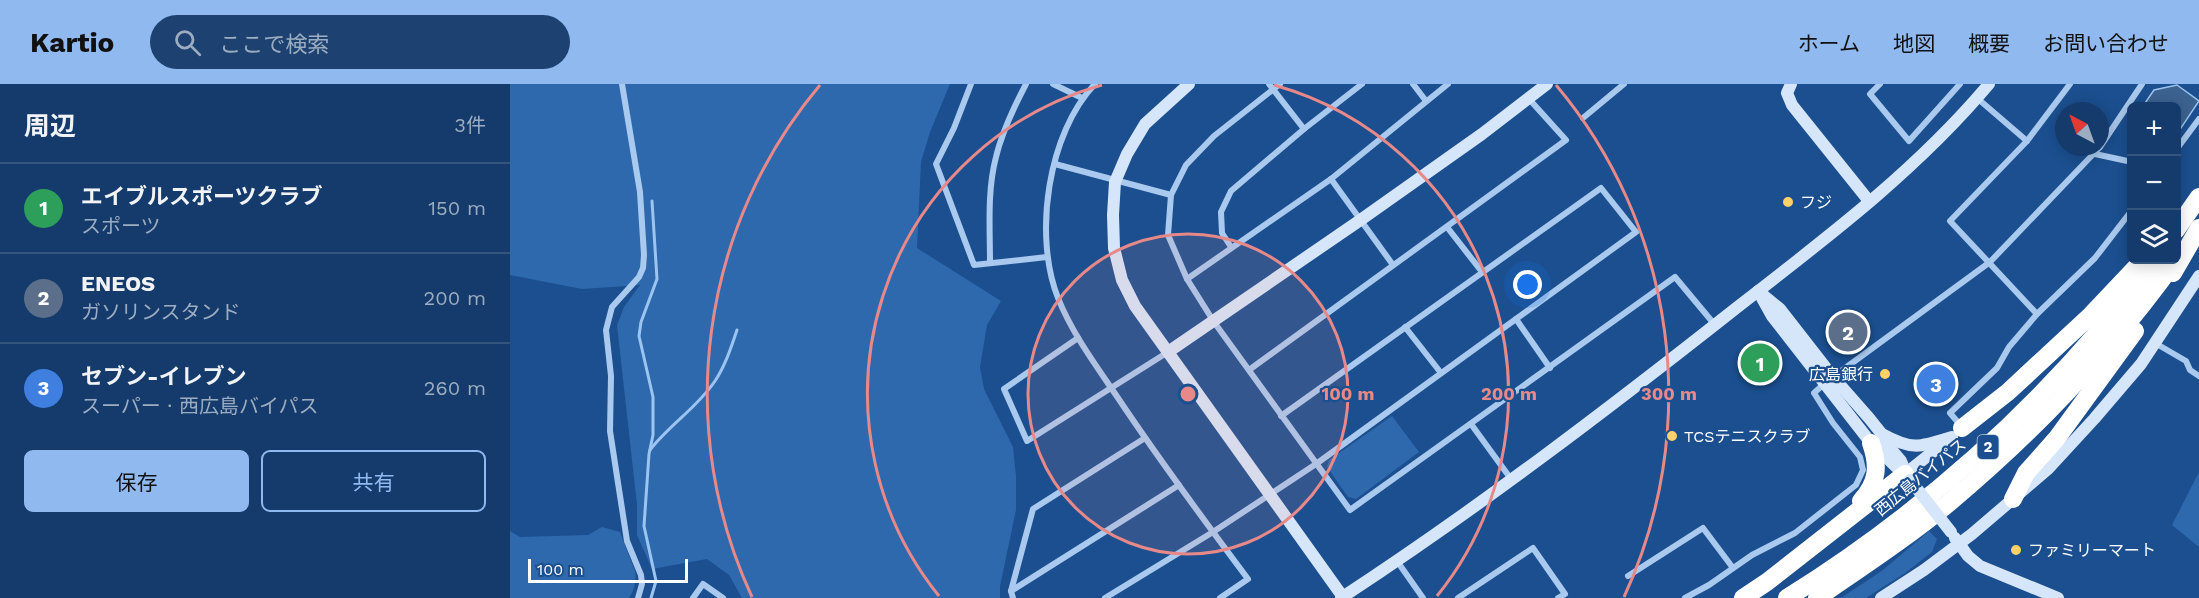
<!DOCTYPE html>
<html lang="ja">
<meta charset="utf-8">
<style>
body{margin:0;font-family:"Work Sans","Noto Sans JP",sans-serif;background:#1d4271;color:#f1f3f6}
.controls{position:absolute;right:18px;top:18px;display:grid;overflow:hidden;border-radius:9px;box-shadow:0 3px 15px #0003}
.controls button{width:54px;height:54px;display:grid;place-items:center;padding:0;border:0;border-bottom:2px solid #33557e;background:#143b6b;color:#f1f3f6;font:30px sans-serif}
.compass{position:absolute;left:1545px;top:18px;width:54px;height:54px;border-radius:50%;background:#143b6b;box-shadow:0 3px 15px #0003;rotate:319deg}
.scale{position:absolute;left:18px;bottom:15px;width:160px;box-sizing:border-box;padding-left:6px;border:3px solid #fff;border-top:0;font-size:16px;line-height:21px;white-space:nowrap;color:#fff;-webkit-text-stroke:4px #1b4f8f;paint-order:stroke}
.you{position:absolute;left:1018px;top:201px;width:21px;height:21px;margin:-15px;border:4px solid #fff;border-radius:50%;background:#1a73e8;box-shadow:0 0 0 9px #1a73e833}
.badge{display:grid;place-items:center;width:39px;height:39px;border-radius:50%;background:#90b9f0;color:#fff;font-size:20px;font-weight:700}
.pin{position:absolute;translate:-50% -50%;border:3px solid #fff;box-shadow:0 2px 6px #0006}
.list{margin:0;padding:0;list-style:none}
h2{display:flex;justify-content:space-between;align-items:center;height:78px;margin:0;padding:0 24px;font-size:26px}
h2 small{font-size:20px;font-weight:400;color:#9dadc1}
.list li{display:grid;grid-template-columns:39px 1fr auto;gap:18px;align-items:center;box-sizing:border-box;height:90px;padding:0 24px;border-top:2px solid #33557e}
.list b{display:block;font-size:22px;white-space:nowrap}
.list p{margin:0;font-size:20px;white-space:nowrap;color:#9dadc1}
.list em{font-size:20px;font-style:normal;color:#9dadc1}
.actions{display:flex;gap:12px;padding:18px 24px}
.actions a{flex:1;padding:14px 0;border:2px solid #90b9f0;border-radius:9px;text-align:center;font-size:21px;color:#90b9f0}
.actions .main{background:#90b9f0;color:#111}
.icon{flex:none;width:33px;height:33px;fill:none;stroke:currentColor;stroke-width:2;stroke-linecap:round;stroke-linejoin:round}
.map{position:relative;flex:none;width:1689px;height:514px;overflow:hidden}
header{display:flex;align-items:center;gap:36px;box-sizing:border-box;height:84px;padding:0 30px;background:#90b9f0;color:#111}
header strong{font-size:28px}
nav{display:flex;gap:33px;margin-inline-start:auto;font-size:21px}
.search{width:420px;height:54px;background:#1d4271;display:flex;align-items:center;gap:15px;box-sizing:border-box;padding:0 21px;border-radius:33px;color:#9dadc1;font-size:22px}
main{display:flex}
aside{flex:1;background:#143b6b}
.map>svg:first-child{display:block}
</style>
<header>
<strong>Kartio</strong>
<div class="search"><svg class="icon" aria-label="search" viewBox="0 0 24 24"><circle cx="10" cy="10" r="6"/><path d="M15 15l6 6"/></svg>ここで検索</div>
<nav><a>ホーム</a><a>地図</a><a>概要</a><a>お問い合わせ</a></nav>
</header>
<main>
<aside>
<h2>周辺<small>3件</small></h2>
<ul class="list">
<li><span class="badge" style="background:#2e9e5b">1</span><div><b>エイブルスポーツクラブ</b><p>スポーツ</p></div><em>150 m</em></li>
<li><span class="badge" style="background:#5c6f8a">2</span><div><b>ENEOS</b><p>ガソリンスタンド</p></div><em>200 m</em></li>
<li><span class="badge" style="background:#3f7fe0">3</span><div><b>セブン-イレブン</b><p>スーパー · 西広島バイパス</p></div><em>260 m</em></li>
</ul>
<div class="actions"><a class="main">保存</a><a>共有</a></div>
</aside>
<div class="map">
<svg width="1689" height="514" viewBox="0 0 1689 514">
<rect width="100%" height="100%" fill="#1b4f8f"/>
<!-- green -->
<g fill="#2e69ad">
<polygon points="0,0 440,0 420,48 411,78 407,164 491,217 477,241 470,283 474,305 503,363 506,392 506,426 490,502 490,514 232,514 219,491 197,475 142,485 127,451 127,421 107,241 114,223 130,201 72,205 0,191"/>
<polygon points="882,332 909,368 846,415 838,413 817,383 819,376"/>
<polygon points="1689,388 1689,463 1662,441"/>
<path d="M92 443 110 448 125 487C127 496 124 507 119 514H0V447L10 453 78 451Z"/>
<polygon points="1419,447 1427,455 1422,468 1395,489 1356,514 1331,514 1373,486"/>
</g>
<!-- water -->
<polygon fill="#3c6290" stroke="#9cc4f0" stroke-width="1.5" points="1667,1 1689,17 1667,50 1666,22 1633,22 1644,6"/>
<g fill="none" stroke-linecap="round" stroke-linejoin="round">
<!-- stream -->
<g stroke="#9cc4f0" stroke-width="3">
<path d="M140 366C159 341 187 324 205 297 215 282 221 264 227 246"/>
<polyline points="141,514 146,497 134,442 139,370 143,351 143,313 129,252 131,238 147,195 142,117"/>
</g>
<!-- street -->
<g stroke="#a9c9ee" stroke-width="6">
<polyline points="112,0 130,108 134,171 133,184 129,193 102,223 96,246 101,292 100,347 117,457 131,491 132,500 128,514"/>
<polyline points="461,0 444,44 426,80 464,181 537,173"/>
<polyline points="543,0 572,14"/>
<path d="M585 0C538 49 523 151 548 214 562 249 585 280 606 311 648 374 693 435 738 495L710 514"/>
<polyline points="759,0 794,45"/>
<polyline points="770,0 704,52 676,81 661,111 658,151 677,195 704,238 840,426 1165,193 1205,241"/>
<polyline points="903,0 916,17"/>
<polyline points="1370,0 1360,10 1399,57 1450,0"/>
<polyline points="1467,14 1517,57"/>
<polyline points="1073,34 1114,0"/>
<polyline points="1590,63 1632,0"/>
<polyline points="1666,66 1689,35"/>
<polyline points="1585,70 1622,78"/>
<polyline points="545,80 661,111"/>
<polyline points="821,95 883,181"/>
<polyline points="937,143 972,188"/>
<polyline points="721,163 712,149 711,128 721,107 794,45 852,0"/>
<path d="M480 179C480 144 477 107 486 73 492 48 504 23 516 0"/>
<polyline points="677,195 821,95 938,0"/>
<polyline points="1527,230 1440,137 1517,57 1560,0"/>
<polyline points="1006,235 1040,284"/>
<polyline points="895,243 931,289"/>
<polyline points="568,254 494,305 517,357 658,268"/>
<polyline points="1645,259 1676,277 1680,286 1689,292"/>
<polyline points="739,286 1056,56 1019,15"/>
<polyline points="1323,293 1480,178 1590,63"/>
<polyline points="961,340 1001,395"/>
<polyline points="1452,343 1440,329 1487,284 1499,263 1527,230 1585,174 1622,126"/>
<polyline points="887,477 913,514"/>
<polyline points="1118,492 1193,444 1223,484"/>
<polyline points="501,507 669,401"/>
<polyline points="183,514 193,500 213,514"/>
<polyline points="503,514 501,507 523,425 635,354"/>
<polyline points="595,514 703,448 806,380 1126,148 1091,104 771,332"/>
<polyline points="948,514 1023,464 1055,510 1048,514"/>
<polyline points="1175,514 1199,501 1242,471 1285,449 1346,401 1353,386 1350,373 1323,339 1304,309 1315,299"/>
</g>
<!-- secondary -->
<g stroke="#d6e6fa" stroke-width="12">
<polyline points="679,0 635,40 617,70 605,98 603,131 604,164 612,196 625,222 833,513"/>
<polyline points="1281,0 1277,9 1282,21 1359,117"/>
<polyline points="1248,207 1270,225 1323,293 1359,334 1371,349 1374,357 1391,377 1398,394"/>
<path d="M1252 214 1262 232 1361 359C1374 368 1381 381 1395 390"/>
<polyline points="658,268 849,137 972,50 1037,0"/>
<path d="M1372 350C1403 367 1410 363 1442 353"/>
<polyline points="1395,390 1434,359"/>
<polyline points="1445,454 1458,472 1470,482 1548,514"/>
<path d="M831 514C967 425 1097 326 1225 225 1314 156 1406 87 1479 0"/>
<polyline points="1371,514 1414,486 1462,450 1538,385 1584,335 1631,280 1689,192"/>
</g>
<!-- highway -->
<g stroke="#fff" stroke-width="18">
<polyline points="1666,146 1689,113"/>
<polyline points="1663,189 1689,144"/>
<polyline points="1452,344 1498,308 1581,231 1633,176"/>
<polyline points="1503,415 1516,389 1547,354 1625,247"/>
<path d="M1351 417C1368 398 1369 382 1361 359"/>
<polyline points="1233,514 1257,498 1395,390"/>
<path d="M1277 514C1421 424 1544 312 1646 176"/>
<path d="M1307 514C1352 483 1398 453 1440 418 1525 347 1602 265 1666 176"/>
</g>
<!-- secondary-bridge -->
<polyline stroke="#d6e6fa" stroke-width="12" points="1400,396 1441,448"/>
</g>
<!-- distance rings -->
<circle cx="678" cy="310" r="160" fill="#e88989" fill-opacity=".12"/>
<g fill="none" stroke="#e88989" stroke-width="3">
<circle cx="678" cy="310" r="160"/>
<path d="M429 512A321 321 0 0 1 592 1M764 1A321 321 0 0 1 927 512"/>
<path d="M242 513A481 481 0 0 1 310 1M1046 1A481 481 0 0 1 1114 513"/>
</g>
<!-- markers -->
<g fill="#ffd166" stroke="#1b4f8f" stroke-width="2">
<circle cx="1278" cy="118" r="6"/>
<circle cx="1375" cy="290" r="6"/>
<circle cx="1162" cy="352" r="6"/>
<circle cx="1506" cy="466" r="6"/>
</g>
<g text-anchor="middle" stroke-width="4.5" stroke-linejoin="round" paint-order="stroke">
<!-- shield labels -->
<rect fill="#1b4f8f" stroke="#bbcadd" stroke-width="1.5" x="1467.5" y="351" width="21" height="24" rx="4.5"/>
<g font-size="15" font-weight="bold" fill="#fff">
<text x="1478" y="368">2</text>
</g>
<!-- poi labels -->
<g font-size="16" fill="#fff" stroke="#1b4f8f" text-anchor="start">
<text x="1290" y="124">フジ</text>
<text x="1363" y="296" text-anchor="end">広島銀行</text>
<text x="1174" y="358">TCSテニスクラブ</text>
<text x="1518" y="472">ファミリーマート</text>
</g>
<!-- street labels -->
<g font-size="16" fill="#fff" stroke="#1b4f8f">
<text transform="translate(1410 393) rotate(-39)" y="6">西広島バイパス</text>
</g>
</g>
<circle cx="678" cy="310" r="9" fill="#e88989" stroke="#1b4f8f" stroke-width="3"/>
<g font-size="18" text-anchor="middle" font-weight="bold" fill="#e88989" stroke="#1b4f8f" stroke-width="4.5" stroke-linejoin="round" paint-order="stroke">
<text x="838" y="316">100 m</text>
<text x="999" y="316">200 m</text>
<text x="1159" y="316">300 m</text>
</g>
</svg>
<div class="controls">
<button>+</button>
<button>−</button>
<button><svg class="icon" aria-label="layers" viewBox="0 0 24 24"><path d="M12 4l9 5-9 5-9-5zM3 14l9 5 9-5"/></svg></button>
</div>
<svg class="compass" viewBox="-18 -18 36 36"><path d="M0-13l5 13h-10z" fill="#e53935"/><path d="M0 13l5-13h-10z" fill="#9dadc1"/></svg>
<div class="scale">100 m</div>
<div class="you"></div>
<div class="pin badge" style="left:1250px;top:279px;background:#2e9e5b">1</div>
<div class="pin badge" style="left:1338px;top:248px;background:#5c6f8a">2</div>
<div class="pin badge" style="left:1426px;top:300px;background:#3f7fe0">3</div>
</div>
</main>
